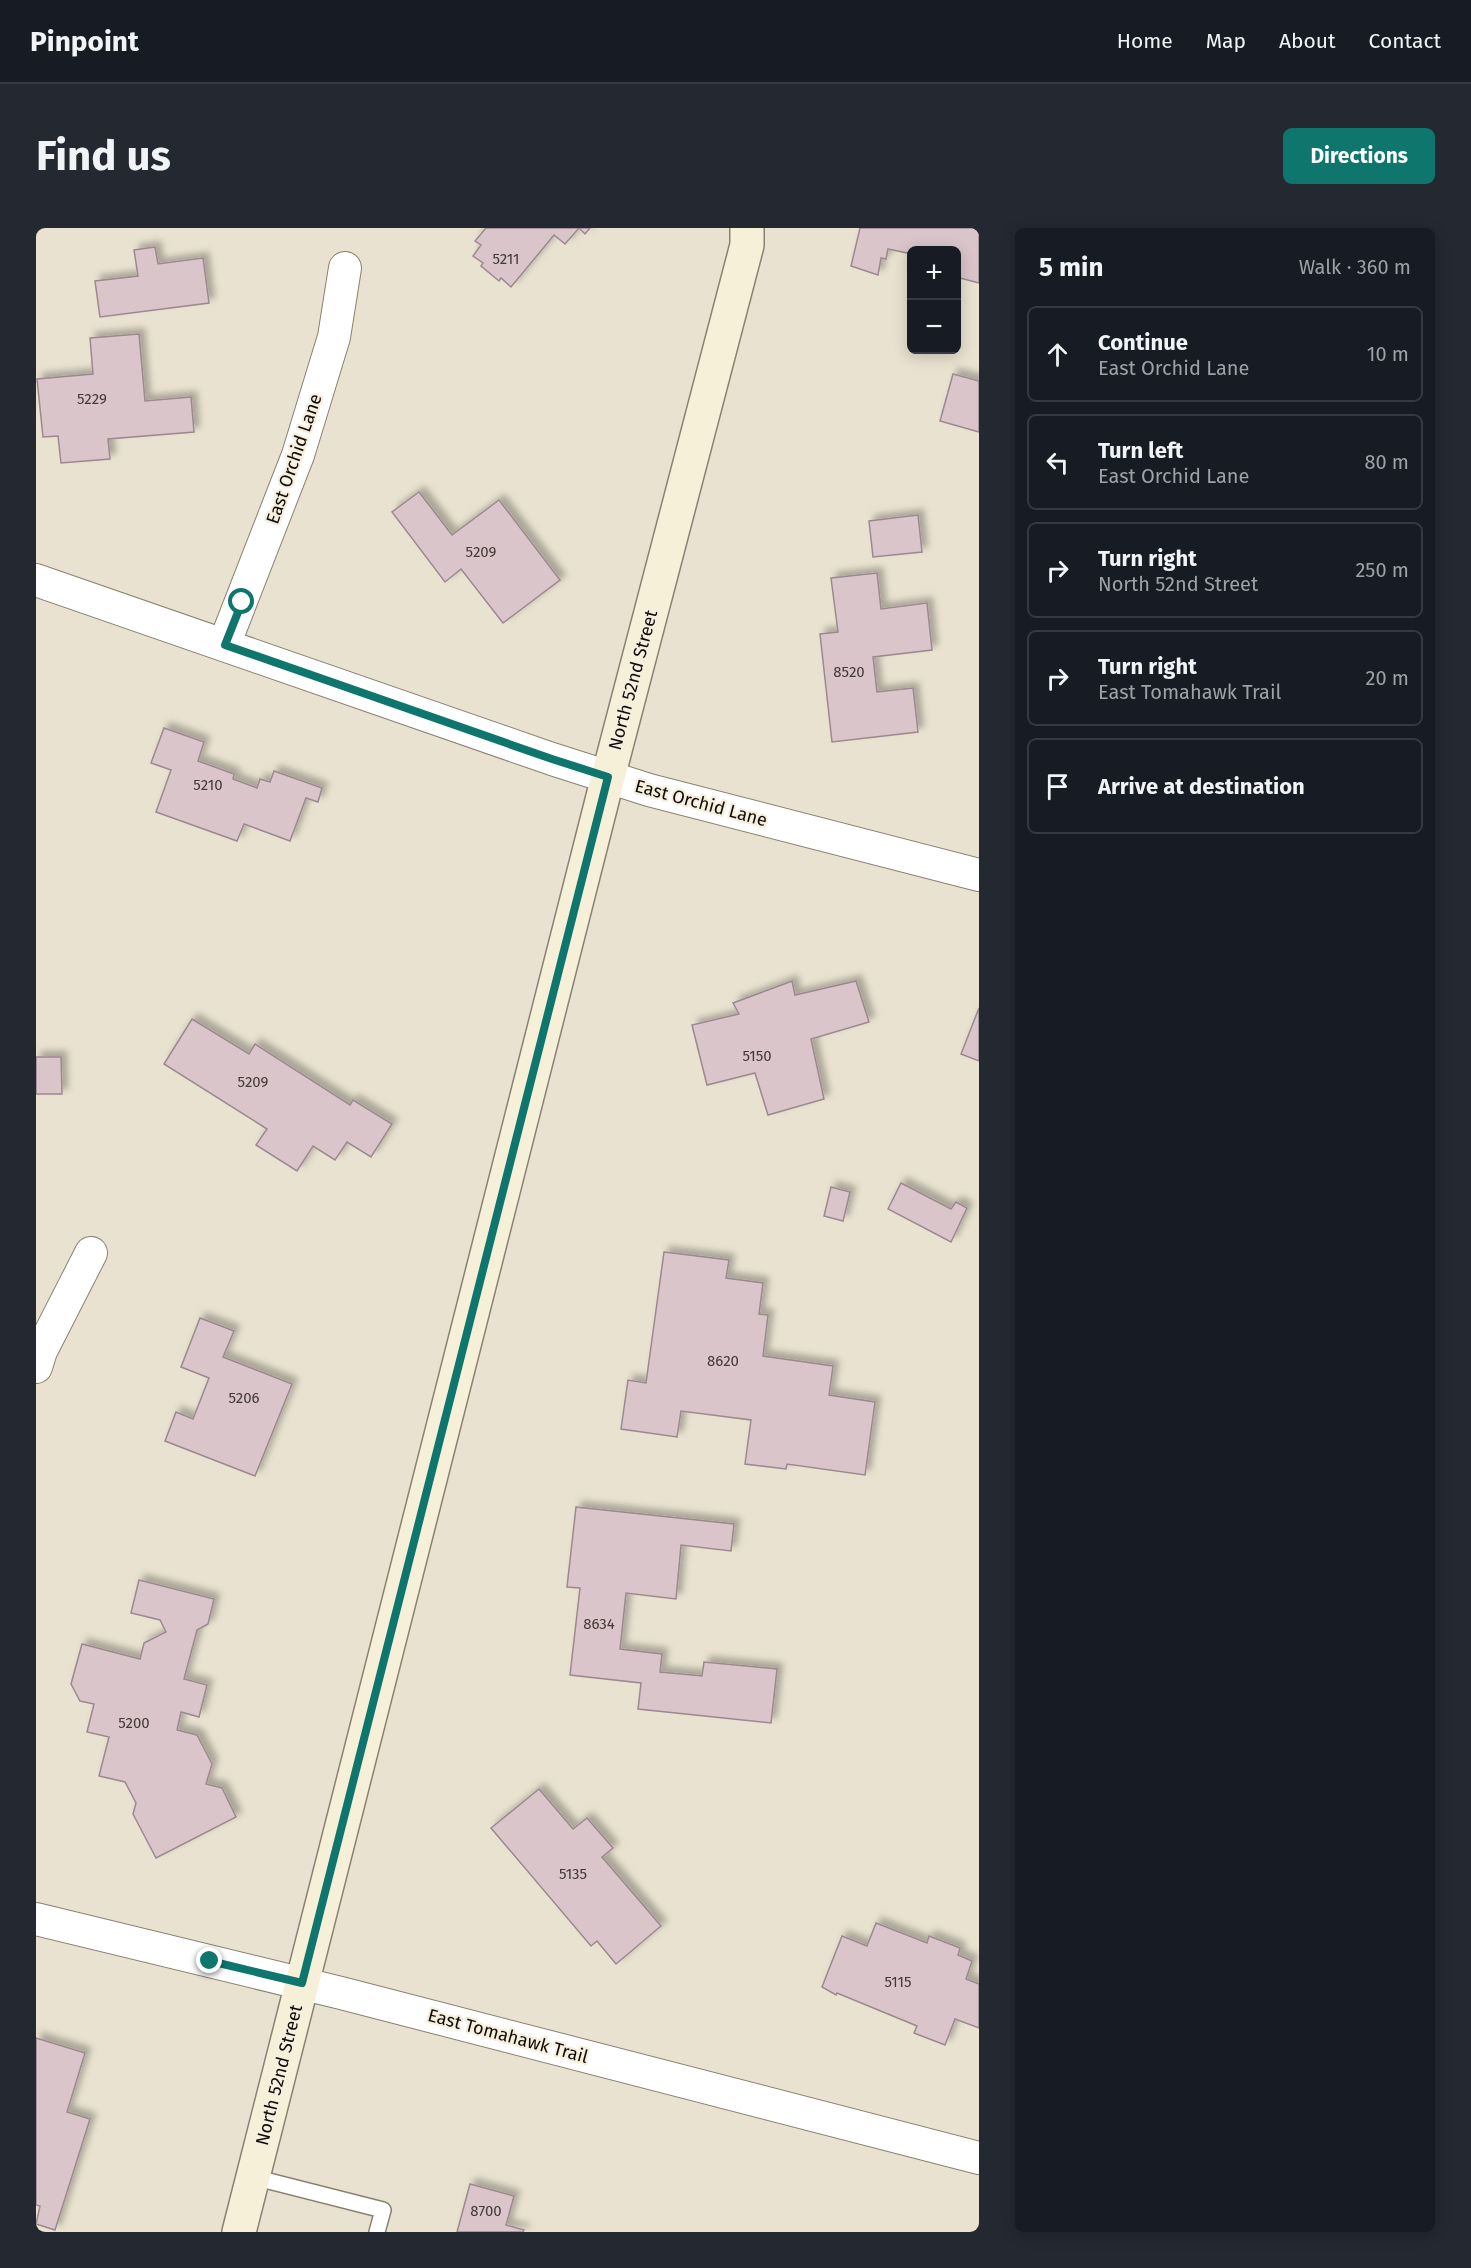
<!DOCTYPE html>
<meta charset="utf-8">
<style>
body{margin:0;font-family:"Fira Sans",sans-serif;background:#242831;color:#f1f3f6}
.controls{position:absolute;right:18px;top:18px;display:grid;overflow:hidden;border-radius:9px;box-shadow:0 3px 15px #0003}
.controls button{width:54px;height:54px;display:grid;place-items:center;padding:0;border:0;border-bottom:2px solid #363941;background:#171b24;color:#f1f3f6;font:30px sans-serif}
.stop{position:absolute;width:18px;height:18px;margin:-14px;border:4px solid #0f766e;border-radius:50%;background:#fff}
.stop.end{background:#0f766e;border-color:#fff;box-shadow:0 2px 6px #0008}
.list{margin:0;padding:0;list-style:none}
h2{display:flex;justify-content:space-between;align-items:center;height:78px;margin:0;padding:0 24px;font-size:26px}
h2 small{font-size:20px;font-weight:400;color:#9ea1a6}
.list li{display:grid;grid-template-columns:39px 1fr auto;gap:18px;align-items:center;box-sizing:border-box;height:96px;margin:0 12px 12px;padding:0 12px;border:2px solid #363941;border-radius:9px}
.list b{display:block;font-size:22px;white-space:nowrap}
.list p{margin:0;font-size:20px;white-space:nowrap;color:#9ea1a6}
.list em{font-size:20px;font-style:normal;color:#9ea1a6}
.icon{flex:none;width:33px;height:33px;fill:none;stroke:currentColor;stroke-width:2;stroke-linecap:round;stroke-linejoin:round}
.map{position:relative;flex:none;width:943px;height:2004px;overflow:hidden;border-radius:9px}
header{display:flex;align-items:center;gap:36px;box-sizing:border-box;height:84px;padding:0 30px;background:#171b24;border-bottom:2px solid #363941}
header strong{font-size:28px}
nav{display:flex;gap:33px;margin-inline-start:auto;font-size:21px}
.intro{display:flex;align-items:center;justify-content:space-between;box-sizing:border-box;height:144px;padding:0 36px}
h1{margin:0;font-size:42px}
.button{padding:15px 27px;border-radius:9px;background:#0f766e;color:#fff;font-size:21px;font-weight:700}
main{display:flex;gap:36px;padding:0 36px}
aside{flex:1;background:#171b24;border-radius:9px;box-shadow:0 3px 15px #0003}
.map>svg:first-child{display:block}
</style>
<header>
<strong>Pinpoint</strong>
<nav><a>Home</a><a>Map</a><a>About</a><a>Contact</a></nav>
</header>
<div class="intro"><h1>Find us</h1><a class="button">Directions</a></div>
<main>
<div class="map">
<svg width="943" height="2004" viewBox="0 0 943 2004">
<defs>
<filter id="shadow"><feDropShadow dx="5.5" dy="-5.5" stdDeviation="3" flood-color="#0004"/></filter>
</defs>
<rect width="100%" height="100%" fill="#e9e2d0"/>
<!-- building -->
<g fill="#dac5cb" stroke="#9c898f" stroke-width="1.5" filter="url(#shadow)">
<polygon points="450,0 554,0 549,6 543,0 529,16 518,7 475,59 465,50 463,53 445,38 447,35 437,28 445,17 439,13"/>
<polygon points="824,0 943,0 943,55 920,49 920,22 876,22 876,26 852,21 850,31 845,30 842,47 815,38"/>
<polygon points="119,19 122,36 167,30 173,75 64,89 59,53 102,48 98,22"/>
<polygon points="103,106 109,173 155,169 158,204 72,211 74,231 25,235 22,208 7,209 1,151 57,146 54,110"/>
<polygon points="917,146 943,153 943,204 904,193"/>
<polygon points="383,264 416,307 463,272 524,352 467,395 425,341 409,354 356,284"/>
<polygon points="882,287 886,324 837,329 833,293"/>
<polygon points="841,345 845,381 891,375 896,422 837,429 841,464 877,460 882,504 796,514 784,406 802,404 795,350"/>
<polygon points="128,500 168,514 162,533 198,546 197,551 221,560 224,551 234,554 238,543 286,560 282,574 270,570 254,613 208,596 201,613 120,584 135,542 115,535"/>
<polygon points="756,753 759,767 820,753 833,794 775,811 788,871 732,887 719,845 671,857 656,797 703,786 697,775"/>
<polygon points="943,780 943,833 925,826"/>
<polygon points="156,791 213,826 219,816 314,877 317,872 356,896 335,929 311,914 299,932 277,918 261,943 220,917 231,901 128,836"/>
<polygon points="0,829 25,829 26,866 0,866"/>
<polygon points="865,955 915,981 920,974 931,980 915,1014 852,981"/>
<polygon points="795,959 814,964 807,993 788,988"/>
<polygon points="628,1024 693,1032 690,1050 727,1055 723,1086 732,1087 727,1128 797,1138 793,1167 839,1174 829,1247 751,1236 750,1241 709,1236 715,1192 645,1183 641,1209 585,1201 592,1152 610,1155"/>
<polygon points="164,1090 198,1103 187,1129 256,1156 219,1248 129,1213 140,1184 157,1191 173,1150 145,1139"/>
<polygon points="540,1279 698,1296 695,1323 645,1317 640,1371 590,1365 584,1421 626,1426 624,1444 666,1448 668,1434 741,1441 735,1495 602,1481 605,1455 534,1447 544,1360 531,1359"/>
<polygon points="103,1352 178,1371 172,1396 161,1402 148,1451 171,1457 163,1489 145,1484 141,1502 161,1507 176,1536 170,1556 186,1560 200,1589 120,1630 97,1586 100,1575 89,1554 63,1548 73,1509 51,1504 58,1476 44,1473 35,1456 46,1416 104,1431 108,1415 130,1404 124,1392 95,1385"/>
<polygon points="503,1561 537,1601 551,1590 577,1620 566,1629 625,1698 580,1736 561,1713 555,1718 455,1600"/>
<polygon points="840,1695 891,1715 893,1708 924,1720 922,1727 936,1733 930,1751 943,1756 943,1800 919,1791 909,1817 878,1805 881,1798 801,1765 800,1767 786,1759 806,1708 831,1718"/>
<polygon points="0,1810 49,1825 31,1884 54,1891 19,2002 0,1996 4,1978 0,1977"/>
<polygon points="434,1956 478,1968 470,1997 488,2002 487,2004 421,2004"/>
</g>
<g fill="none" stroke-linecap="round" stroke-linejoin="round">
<!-- lane casing -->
<g stroke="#898272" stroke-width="18">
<polyline id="lane" points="217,1949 347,1982 341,2004"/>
</g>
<!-- street casing -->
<g stroke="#898272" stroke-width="34">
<g id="street">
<polyline points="0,352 516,531 613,562 943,647"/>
<polyline points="188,417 262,227 298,109 309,40"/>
<polyline points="0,1139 5,1123 55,1025"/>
<polyline points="0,1691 305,1765 943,1930"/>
</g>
</g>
<!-- secondary casing -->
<g stroke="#898272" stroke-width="36">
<polyline id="secondary" points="203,2004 572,549 711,17 711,0"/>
</g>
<!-- lane -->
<use href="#lane" stroke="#fff" stroke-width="15"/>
<!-- street -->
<use href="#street" stroke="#fff" stroke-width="32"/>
<!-- secondary -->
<use href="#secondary" stroke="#f6f0d9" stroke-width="33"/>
</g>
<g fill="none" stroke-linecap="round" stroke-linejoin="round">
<!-- route -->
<polyline stroke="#0f766e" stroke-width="8" points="174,1733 266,1755 572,549 516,531 189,417 206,374"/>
</g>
<g text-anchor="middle" stroke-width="4.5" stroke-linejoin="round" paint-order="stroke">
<!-- number labels -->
<g font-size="15" fill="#413a37">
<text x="470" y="36">5211</text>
<text x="56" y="176">5229</text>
<text x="445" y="329">5209</text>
<text x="813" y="449">8520</text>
<text x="172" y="562">5210</text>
<text x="721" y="833">5150</text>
<text x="217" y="859">5209</text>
<text x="687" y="1138">8620</text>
<text x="208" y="1175">5206</text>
<text x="563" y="1401">8634</text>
<text x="98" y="1500">5200</text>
<text x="537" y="1651">5135</text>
<text x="862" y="1759">5115</text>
<text x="450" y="1988">8700</text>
</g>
<!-- street labels -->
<g font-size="18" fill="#0e0b06" stroke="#f6efdd">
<text transform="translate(258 231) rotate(-71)" y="6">East Orchid Lane</text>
<text transform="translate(597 452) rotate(-75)" y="6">North 52nd Street</text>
<text transform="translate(665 575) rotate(15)" y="6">East Orchid Lane</text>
<text transform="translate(472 1808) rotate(15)" y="6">East Tomahawk Trail</text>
<text transform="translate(243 1847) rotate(-76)" y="6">North 52nd Street</text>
</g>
</g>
</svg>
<div class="controls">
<button>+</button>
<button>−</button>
</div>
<div class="stop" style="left:206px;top:374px"></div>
<div class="stop end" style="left:174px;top:1733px"></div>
</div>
<aside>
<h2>5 min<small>Walk · 360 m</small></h2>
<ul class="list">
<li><svg class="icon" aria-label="ahead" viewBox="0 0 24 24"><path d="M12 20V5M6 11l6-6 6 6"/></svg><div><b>Continue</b><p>East Orchid Lane</p></div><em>10 m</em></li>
<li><svg class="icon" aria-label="left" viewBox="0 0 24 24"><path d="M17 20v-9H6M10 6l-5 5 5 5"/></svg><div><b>Turn left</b><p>East Orchid Lane</p></div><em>80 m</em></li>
<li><svg class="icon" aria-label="right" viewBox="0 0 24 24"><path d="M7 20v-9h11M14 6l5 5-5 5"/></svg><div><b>Turn right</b><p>North 52nd Street</p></div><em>250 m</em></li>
<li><svg class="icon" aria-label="right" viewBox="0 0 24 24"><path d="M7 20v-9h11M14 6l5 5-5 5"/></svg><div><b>Turn right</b><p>East Tomahawk Trail</p></div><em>20 m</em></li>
<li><svg class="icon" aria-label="arrive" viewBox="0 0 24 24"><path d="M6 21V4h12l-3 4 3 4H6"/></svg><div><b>Arrive at destination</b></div></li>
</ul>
</aside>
</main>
